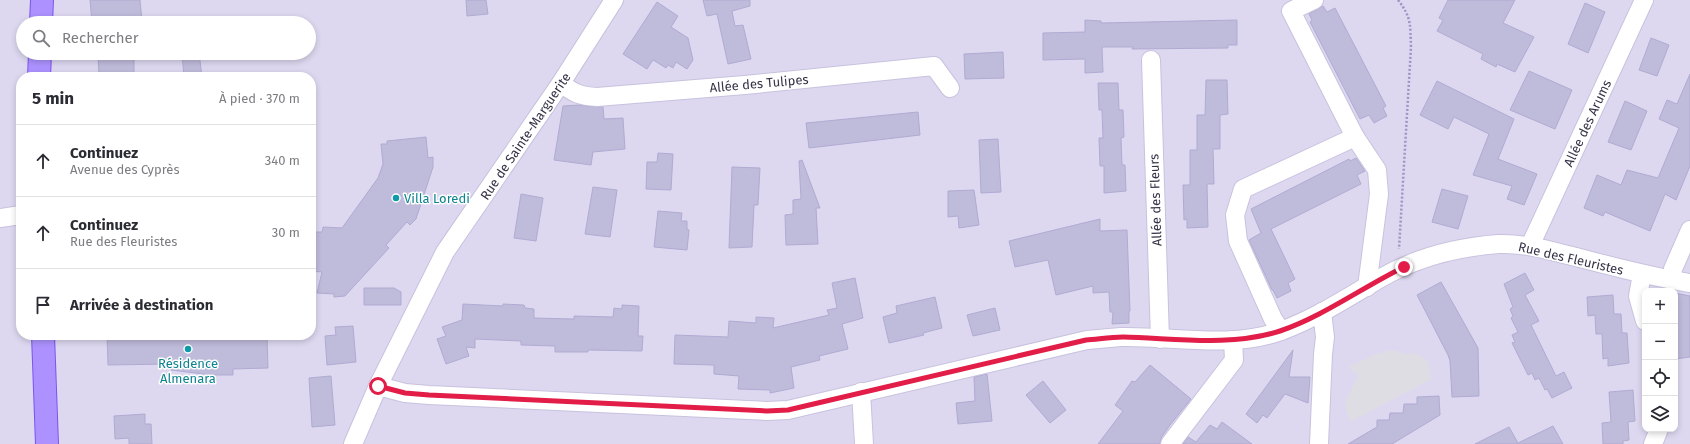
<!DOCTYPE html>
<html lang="fr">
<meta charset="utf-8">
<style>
body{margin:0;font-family:"Fira Sans",sans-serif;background:#f7f7f7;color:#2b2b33}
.controls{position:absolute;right:12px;bottom:12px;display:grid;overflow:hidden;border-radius:8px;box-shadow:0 2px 6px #0003}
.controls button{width:36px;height:36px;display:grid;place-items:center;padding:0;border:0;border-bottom:1px solid #e1e1e2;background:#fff;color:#2b2b33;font:20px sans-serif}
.stop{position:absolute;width:12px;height:12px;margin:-9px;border:3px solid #e11d48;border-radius:50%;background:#fff}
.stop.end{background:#e11d48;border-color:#fff;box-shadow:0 1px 4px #0008}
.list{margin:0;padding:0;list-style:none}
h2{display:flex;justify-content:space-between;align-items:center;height:52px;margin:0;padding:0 16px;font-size:17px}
h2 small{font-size:13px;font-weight:400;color:#7c7c81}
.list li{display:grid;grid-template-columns:26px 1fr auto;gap:12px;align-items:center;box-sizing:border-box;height:72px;padding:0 16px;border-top:1px solid #e1e1e2}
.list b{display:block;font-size:15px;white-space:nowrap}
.list p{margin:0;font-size:13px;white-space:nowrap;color:#7c7c81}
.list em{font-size:13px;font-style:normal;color:#7c7c81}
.icon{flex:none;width:22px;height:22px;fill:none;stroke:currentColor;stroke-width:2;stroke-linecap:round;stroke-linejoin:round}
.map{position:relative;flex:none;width:1690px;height:444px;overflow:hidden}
.search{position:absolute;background:#fff;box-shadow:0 2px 6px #0003;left:16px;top:16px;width:300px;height:44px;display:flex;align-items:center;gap:10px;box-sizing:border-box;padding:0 14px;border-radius:22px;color:#7c7c81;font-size:15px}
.panel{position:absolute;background:#fff;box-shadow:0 2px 6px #0003;left:16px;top:72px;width:300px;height:268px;border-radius:16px}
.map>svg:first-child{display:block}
</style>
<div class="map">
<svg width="1690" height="444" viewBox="0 0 1690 444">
<rect width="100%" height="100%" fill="#e7e4f4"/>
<!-- residential -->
<path fill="#ddd8f0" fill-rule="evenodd" d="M0 0H1690V444H0ZM23 23H309V53H23ZM21 77H311V335H21ZM1645 291H1675V429H1645Z"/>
<!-- parking -->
<polygon fill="#dedde4" points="1392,350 1409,355 1413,352 1428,361 1432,379 1350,422 1345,404 1354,383 1359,376 1348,367 1376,354"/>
<!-- building -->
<g fill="#bfbbda" stroke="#b0abd2">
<polygon points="90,0 140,0 142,21 92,23"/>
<polygon points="466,0 486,0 488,14 467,16"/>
<polygon points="703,0 750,0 750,6 732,11 735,26 743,25 751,59 728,64 717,14 707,16"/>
<polygon points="1448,0 1515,0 1503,23 1534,37 1515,72 1497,64 1496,67 1481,59 1483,54 1437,31 1443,20 1439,18"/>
<polygon points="657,2 678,16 671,27 688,38 693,60 687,69 676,62 673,68 668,65 666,68 653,60 647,69 623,54"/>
<polygon points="1585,3 1605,12 1588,53 1568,44"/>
<polygon points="1323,6 1327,12 1335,8 1386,106 1383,108 1387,116 1374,123 1369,115 1360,119 1310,22 1312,20 1309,14"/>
<polygon points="1085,20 1101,21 1101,23 1237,20 1237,45 1228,45 1228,48 1132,49 1133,47 1102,47 1103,72 1085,73 1085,59 1043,60 1043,33 1085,32"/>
<polygon points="1651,38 1669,45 1657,76 1639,70"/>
<polygon points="1003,52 1004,78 965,79 964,54"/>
<polygon points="134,53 134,77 99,77 98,54"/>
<polygon points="182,53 199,53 202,77 184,77"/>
<polygon points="1529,71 1572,90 1555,129 1510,110"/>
<polygon points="1690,74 1690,166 1676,200 1665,194 1650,231 1605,212 1603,216 1584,208 1597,175 1621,185 1627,170 1658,178 1679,128 1659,119 1667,100 1677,104"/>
<polygon points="1206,80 1227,80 1228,114 1220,115 1220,149 1213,149 1214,184 1207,184 1208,227 1187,228 1187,219 1184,220 1183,185 1190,185 1190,150 1197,150 1197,115 1205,115"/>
<polygon points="1437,81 1514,119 1498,159 1537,174 1524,205 1507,199 1512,186 1473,175 1489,134 1454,117 1448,129 1420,115"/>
<polygon points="1098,83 1118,83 1119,110 1123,110 1124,137 1121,138 1122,165 1125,165 1126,191 1104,193 1104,166 1100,166 1099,138 1103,138 1102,110 1099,110"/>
<polygon points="1625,101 1647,111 1631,150 1608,142"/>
<polygon points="579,105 603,107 604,119 623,118 625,149 593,152 591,165 554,160 563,106"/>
<polygon points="918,112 920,135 809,148 806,123"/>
<polygon points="426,137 428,158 433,157 433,167 416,219 410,225 407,222 386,245 389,248 345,296 334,297 334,294 317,293 322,272 311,271 311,232 322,232 323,227 342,228 378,178 383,164 381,144 387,144 387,141"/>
<polygon points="998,139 1001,192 981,193 979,140"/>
<polygon points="658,153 673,154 671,190 646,189 647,162 657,162"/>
<polygon points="1356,158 1365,171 1357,175 1361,184 1271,229 1295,279 1288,283 1291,291 1277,298 1273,290 1272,290 1249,240 1261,233 1251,209 1349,159 1350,161"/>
<polygon points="802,160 820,208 816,208 818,244 786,245 785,215 793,214 793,200 801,199 799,161"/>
<polygon points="732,167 760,168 758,205 754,205 752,247 729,248"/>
<polygon points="593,187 617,190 610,237 585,234"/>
<polygon points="1442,189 1468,196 1458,229 1432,222"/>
<polygon points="974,190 979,225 959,228 958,216 948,217 948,191"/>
<polygon points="521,194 543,198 536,241 514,238"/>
<polygon points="658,211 682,213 681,221 687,221 687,229 689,230 687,250 654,247"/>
<polygon points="1100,219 1100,231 1127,230 1130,311 1129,311 1129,323 1112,324 1113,312 1110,312 1109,292 1093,293 1093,286 1056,295 1048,260 1015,267 1009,241"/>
<polygon points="1525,273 1534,290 1525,295 1539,321 1531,325 1556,376 1564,372 1572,388 1552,398 1547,389 1545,390 1539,378 1535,380 1532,373 1528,375 1512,343 1515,342 1512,335 1518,332 1511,318 1513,316 1510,309 1513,307 1504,284"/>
<polygon points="855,278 863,318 842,324 848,349 819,356 820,360 791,367 794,388 770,393 770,390 738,389 739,376 714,374 714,365 674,364 675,335 728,337 729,321 756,323 756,317 774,318 773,328 829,315 827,310 837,308 832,283"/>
<polygon points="1441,282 1478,348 1479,396 1452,397 1450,361 1448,355 1417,295"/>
<polygon points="364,288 394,288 401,292 401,305 364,305"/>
<polygon points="1675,293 1690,296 1690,357 1675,359"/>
<polygon points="1613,295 1614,314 1621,314 1622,333 1627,333 1629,363 1608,366 1608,358 1603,359 1602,334 1596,334 1595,315 1588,316 1587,297"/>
<polygon points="935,297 942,328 923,333 924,335 889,343 883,317 897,313 896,306"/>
<polygon points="463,304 503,306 503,304 524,305 525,308 534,309 534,318 574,319 574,316 613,317 614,308 622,309 622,305 639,306 638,336 643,336 642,351 588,350 588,352 555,352 555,346 521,345 521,341 475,339 475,348 466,347 469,356 446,364 437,339 446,336 442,327 462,320"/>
<polygon points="995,308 1000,330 973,336 967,315"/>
<polygon points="353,326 356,362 327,365 325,336 336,335 335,327"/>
<polygon points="107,335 267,335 268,368 233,369 233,375 211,375 171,370 170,364 108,365"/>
<polygon points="1293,350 1289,377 1310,377 1308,403 1285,394 1267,418 1263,415 1257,423 1246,414"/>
<polygon points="1150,365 1191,399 1170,425 1161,438 1160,444 1098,444 1123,411 1115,405 1132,381 1135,382"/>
<polygon points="987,374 992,421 958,424 956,403 975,401 974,377"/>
<polygon points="331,376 335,425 312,427 309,378"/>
<polygon points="1043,381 1066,410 1050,423 1026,395"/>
<polygon points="1633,390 1635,421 1628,422 1629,440 1623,441 1623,444 1603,444 1602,423 1611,422 1609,392"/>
<polygon points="1439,396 1440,415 1392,444 1348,444 1377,427 1377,420 1389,420 1390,413 1403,413 1404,404 1417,404 1417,397"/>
<polygon points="145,414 145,424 151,424 152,444 129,444 129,438 115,439 114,416"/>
<polygon points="1222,422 1252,444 1183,444 1188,437 1196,442 1210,425 1217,429"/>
<polygon points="1553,426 1563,444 1475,444 1509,427 1518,443"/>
</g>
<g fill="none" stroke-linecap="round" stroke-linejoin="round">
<!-- minor casing -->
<g stroke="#c8c2de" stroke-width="20">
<g id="minor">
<polyline points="1314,0 1291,11 1355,137"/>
<polyline points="1151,60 1160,339"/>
<path d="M561 83C574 94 581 96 597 97L745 85 934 66 950 88"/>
<polyline points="0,218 21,215"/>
<polyline points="1530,246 1644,0"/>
<polyline points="1642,274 1638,296 1645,321"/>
<polyline points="1672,280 1673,269 1690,230"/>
<polyline points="1281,331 1273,319 1238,241 1235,215 1243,189 1355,137 1377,170 1379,194 1367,287"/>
<path d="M378 386 405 393 429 395 767 411 788 410 1087 340C1098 339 1110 338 1121 337 1173 336 1230 349 1281 331 1316 318 1347 298 1379 279 1415 258 1457 247 1499 244 1525 243 1551 251 1576 257 1614 267 1651 277 1690 283"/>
<polyline points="861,392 864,444"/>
<polyline points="353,444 378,386 445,252 561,83 614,0"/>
<polyline points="1170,444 1234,360 1233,340"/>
<polyline points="1319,444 1323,354 1325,337 1322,312"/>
<polyline points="1653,444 1659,429"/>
</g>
</g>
<!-- major casing -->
<g stroke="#7955f0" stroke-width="24">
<g id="major">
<polyline points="41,23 42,0"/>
<polyline points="39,77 40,53"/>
<polyline points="43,335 47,444"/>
</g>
</g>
<!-- path -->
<path stroke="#9d95c4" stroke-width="2.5" stroke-dasharray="2 2" stroke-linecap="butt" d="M1398 0C1412 18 1410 25 1411 47L1399 249"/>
<!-- minor -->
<use href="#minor" stroke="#fff" stroke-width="18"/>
<!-- major -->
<use href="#major" stroke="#ad92ff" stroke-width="22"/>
</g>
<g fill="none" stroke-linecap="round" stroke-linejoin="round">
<!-- route -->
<path stroke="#e11d48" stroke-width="5" d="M378 386 405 393 429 395 767 411 788 410 1086 340C1099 339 1111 337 1123 337 1174 338 1230 347 1280 331 1322 317 1363 287 1404 267"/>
</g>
<!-- markers -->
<g fill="#0f9aa8" stroke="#fff" stroke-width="1.5">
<circle cx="396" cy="198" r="4"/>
<circle cx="188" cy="349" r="4"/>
</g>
<g text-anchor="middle" stroke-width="3" stroke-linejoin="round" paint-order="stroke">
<!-- street labels -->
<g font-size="13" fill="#363347" stroke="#fff">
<text transform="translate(759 83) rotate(-5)" y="5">Allée des Tulipes</text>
<text transform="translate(1587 123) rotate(-65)" y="5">Allée des Arums</text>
<text transform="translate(525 136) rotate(-56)" y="5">Rue de Sainte-Marguerite</text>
<text transform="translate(1155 200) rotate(-92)" y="5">Allée des Fleurs</text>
<text transform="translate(1571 258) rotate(13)" y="5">Rue des Fleuristes</text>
</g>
<!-- culture labels -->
<g font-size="13" fill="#0d838f" stroke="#fff" text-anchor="start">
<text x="404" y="203">Villa Loredi</text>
<text x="188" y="368" text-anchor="middle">Résidence<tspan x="188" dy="15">Almenara</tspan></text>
</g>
</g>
</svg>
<div class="controls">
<button>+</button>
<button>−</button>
<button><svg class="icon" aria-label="locate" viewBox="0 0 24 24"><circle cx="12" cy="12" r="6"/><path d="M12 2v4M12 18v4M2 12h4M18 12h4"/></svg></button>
<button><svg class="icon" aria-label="layers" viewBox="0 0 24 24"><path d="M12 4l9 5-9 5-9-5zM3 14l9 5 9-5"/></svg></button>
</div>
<div class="stop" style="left:378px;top:386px"></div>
<div class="stop end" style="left:1404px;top:267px"></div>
<div class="search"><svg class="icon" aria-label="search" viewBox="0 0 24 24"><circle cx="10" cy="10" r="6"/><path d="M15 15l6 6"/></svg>Rechercher</div>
<section class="panel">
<h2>5 min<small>À pied · 370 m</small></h2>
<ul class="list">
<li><svg class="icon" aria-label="ahead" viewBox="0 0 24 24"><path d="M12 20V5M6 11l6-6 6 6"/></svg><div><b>Continuez</b><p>Avenue des Cyprès</p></div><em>340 m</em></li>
<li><svg class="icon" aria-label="ahead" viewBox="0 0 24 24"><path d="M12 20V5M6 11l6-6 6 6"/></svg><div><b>Continuez</b><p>Rue des Fleuristes</p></div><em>30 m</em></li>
<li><svg class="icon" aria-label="arrive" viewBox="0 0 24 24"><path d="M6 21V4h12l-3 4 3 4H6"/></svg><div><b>Arrivée à destination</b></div></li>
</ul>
</section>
</div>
